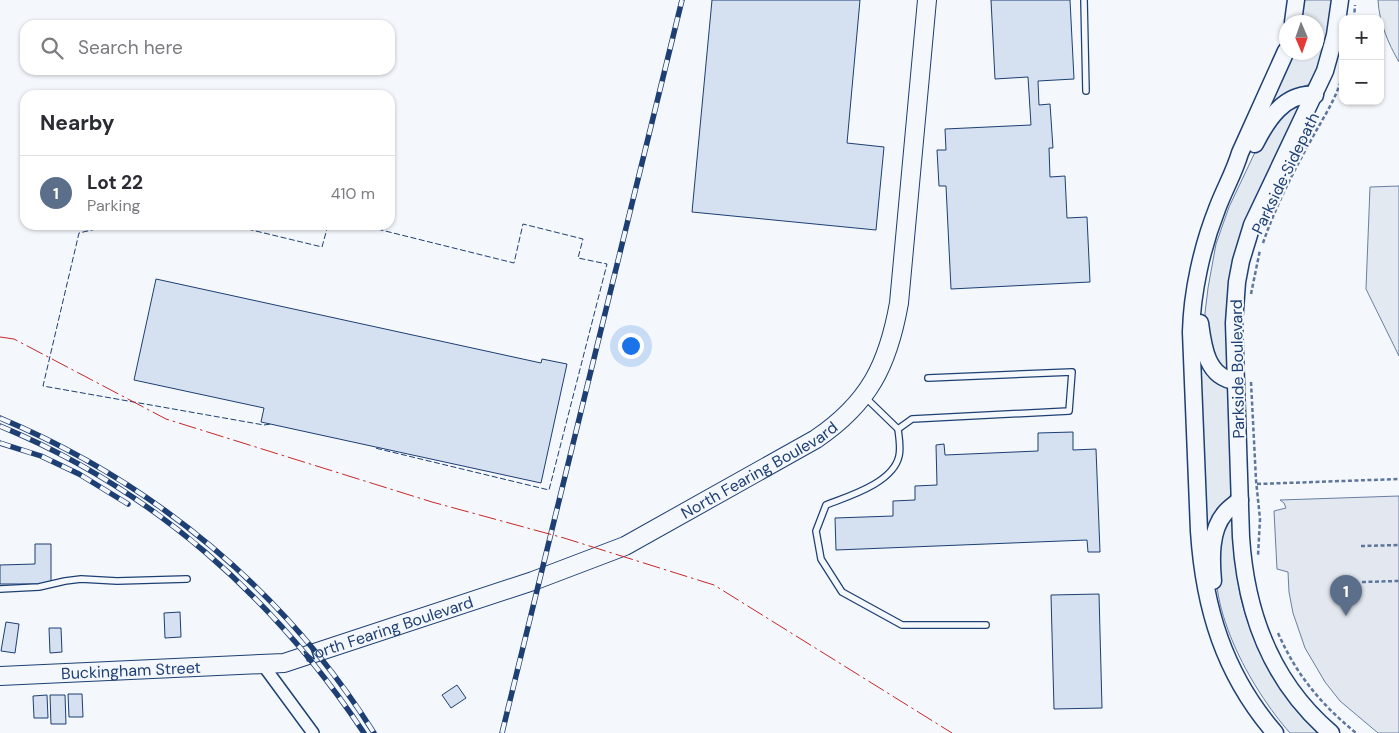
<!DOCTYPE html>
<meta charset="utf-8">
<style>
body{margin:0;font-family:"DM Sans",sans-serif;background:#f7f7f7;color:#2b2b33}
.controls{position:absolute;right:15px;top:15px;display:grid;overflow:hidden;border-radius:10px;box-shadow:0 1px 4px #0004}
.controls button{width:45px;height:45px;display:grid;place-items:center;padding:0;border:0;border-bottom:1px solid #e1e1e2;background:#fff;color:#2b2b33;font:25px sans-serif}
.compass{position:absolute;left:1279px;top:15px;width:45px;height:45px;border-radius:50%;background:#fff;box-shadow:0 1px 4px #0004;rotate:178deg}
.you{position:absolute;left:630px;top:345px;width:18px;height:18px;margin:-12px;border:4px solid #fff;border-radius:50%;background:#1a73e8;box-shadow:0 0 0 8px #1a73e833}
.badge{display:grid;place-items:center;width:32px;height:32px;border-radius:50%;background:#db2777;color:#fff;font-size:16px;font-weight:700}
.pin{position:absolute;translate:-50% -41px;filter:drop-shadow(0 1px 2px #0008)}
.pin::after{content:'';position:absolute;top:26px;width:18px;height:15px;background:inherit;clip-path:polygon(0 0,100% 0,50% 100%)}
.list{margin:0;padding:0;list-style:none}
h2{display:flex;justify-content:space-between;align-items:center;height:65px;margin:0;padding:0 20px;font-size:21px}
h2 small{font-size:16px;font-weight:400;color:#7c7c81}
.list li{display:grid;grid-template-columns:32px 1fr auto;gap:15px;align-items:center;box-sizing:border-box;height:75px;padding:0 20px;border-top:1px solid #e1e1e2}
.list b{display:block;font-size:19px;white-space:nowrap}
.list p{margin:0;font-size:16px;white-space:nowrap;color:#7c7c81}
.list em{font-size:16px;font-style:normal;color:#7c7c81}
.icon{flex:none;width:28px;height:28px;fill:none;stroke:currentColor;stroke-width:2;stroke-linecap:round;stroke-linejoin:round}
.map{position:relative;flex:none;width:1399px;height:733px;overflow:hidden}
.search{position:absolute;background:#fff;box-shadow:0 1px 4px #0004;left:20px;top:20px;width:375px;height:55px;display:flex;align-items:center;gap:12px;box-sizing:border-box;padding:0 18px;border-radius:15px;color:#7c7c81;font-size:19px}
.panel{position:absolute;background:#fff;box-shadow:0 1px 4px #0004;left:20px;top:90px;width:375px;height:140px;border-radius:15px}
.map>svg:first-child{display:block}
</style>
<div class="map">
<svg width="1399" height="733" viewBox="0 0 1399 733">
<rect width="100%" height="100%" fill="#f4f7fb"/>
<!-- green -->
<g fill="#e3e9f0" stroke="#687fa3">
<path d="M1304 0H1332C1328 30 1323 57 1310 84L1296 89 1273 103V99L1294 53 1316 52V22H1301Z"/>
<path d="M1378 0H1399V62C1388 43 1379 22 1378 0Z"/>
<path d="M1301 104 1245 222C1233 255 1226 289 1226 324 1226 339 1229 355 1227 370H1223L1206 341 1205 313 1208 288 1216 244 1229 207 1258 146 1281 112Z"/>
<polygon points="1399,186 1399,356 1366,289 1370,187"/>
<polygon points="1202,363 1228,388 1232,492 1229,498 1219,507 1210,529 1207,531 1200,364"/>
<path d="M1231 518C1237 530 1235 560 1237 575 1244 635 1276 690 1319 733H1290C1251 689 1201 601 1220 541 1223 533 1224 523 1231 518Z"/>
</g>
<!-- parking -->
<polygon fill="#e3e8f0" stroke="#687fa3" points="1399,496 1399,733 1378,733 1340,701 1325,682 1305,648 1293,613 1289,592 1288,572 1277,569 1274,511 1286,508 1284,503 1280,500"/>
<!-- building -->
<g fill="#d5e0f0" stroke="#1d3f73">
<polygon points="712,0 860,0 847,143 884,147 876,230 692,212"/>
<polygon points="991,0 1070,0 1074,79 1038,81 1039,105 1050,104 1053,148 1049,148 1050,177 1065,176 1067,218 1087,217 1090,282 951,289 946,186 939,186 937,150 946,150 945,129 1031,125 1028,77 995,79"/>
<polygon points="156,279 541,363 542,359 567,364 541,483 261,422 264,408 134,380"/>
<polygon points="1073,432 1073,450 1096,449 1100,552 1088,552 1087,540 836,550 835,518 893,516 893,501 915,500 915,486 937,485 936,445 944,444 945,455 1038,451 1038,433"/>
<polygon points="35,544 51,544 51,584 0,584 0,565 35,564"/>
<polygon points="1099,594 1102,708 1054,709 1051,595"/>
<polygon points="180,612 181,637 165,638 164,613"/>
<polygon points="6,622 19,624 15,653 1,651"/>
<polygon points="49,628 61,628 62,652 50,653"/>
<polygon points="457,685 466,698 451,708 442,695"/>
<polygon points="68,694 82,694 83,717 69,717"/>
<polygon points="47,695 48,718 34,718 33,696"/>
<polygon points="50,695 65,695 66,724 51,724"/>
</g>
<g fill="none" stroke-linecap="round" stroke-linejoin="round">
<!-- lane casing -->
<g stroke="#1d3f73" stroke-width="8">
<g id="lane">
<polyline points="1084,0 1086,91"/>
<path d="M865 397 898 429C899 437 901 448 899 456 893 483 849 496 826 505L816 531 821 559 842 592 902 625H986"/>
<polyline points="898,429 912,419 1069,411 1072,372 928,378"/>
<polyline points="0,589 39,587 65,581 81,579 117,581 187,579"/>
</g>
</g>
<!-- street casing -->
<g stroke="#1d3f73" stroke-width="14">
<polyline id="street" points="263,665 313,733"/>
</g>
<!-- secondary casing -->
<g stroke="#1d3f73" stroke-width="19">
<g id="secondary">
<polyline points="1293,22 1296,0"/>
<path d="M1255 144C1267 120 1285 92 1315 95"/>
<path d="M1200 323C1203 347 1207 378 1236 381"/>
<path d="M1213 581C1211 559 1210 530 1225 513 1229 508 1235 504 1240 500"/>
<path d="M1275 733C1224 674 1204 608 1199 531L1191 332C1192 292 1202 247 1217 209 1224 190 1234 173 1240 153L1286 51"/>
<path d="M1331 733C1271 682 1246 614 1241 537L1234 323 1237 282 1241 261 1252 225 1325 71 1335 35 1340 0"/>
</g>
</g>
<!-- primary casing -->
<g stroke="#1d3f73" stroke-width="20">
<g id="primary">
<path id="s1" d="M0 676 284 663 533 581 625 546 816 439C869 403 888 365 899 303L927 0"/>
</g>
</g>
<!-- path -->
<g stroke="#5e769c" stroke-width="2.5" stroke-dasharray="4 2.5" stroke-linecap="butt">
<polyline points="1354,19 1355,5"/>
<path d="M1263 243C1275 208 1292 174 1310 142 1322 119 1337 99 1343 73"/>
<polyline points="1251,294 1260,250"/>
<polyline points="1251,382 1256,480 1260,519 1258,556"/>
<polyline points="1257,484 1399,479"/>
<polyline points="1361,546 1399,545"/>
<polyline points="1362,582 1399,581"/>
<path d="M1278 633C1297 676 1321 704 1356 733"/>
</g>
<!-- lane -->
<use href="#lane" stroke="#f4f7fb" stroke-width="5.5"/>
<!-- street -->
<use href="#street" stroke="#f4f7fb" stroke-width="11"/>
<!-- secondary -->
<use href="#secondary" stroke="#f4f7fb" stroke-width="16"/>
<!-- primary -->
<use href="#primary" stroke="#f4f7fb" stroke-width="18"/>
<!-- rail casing -->
<g stroke="#1d3f73" stroke-width="5.5">
<g id="rail">
<path d="M0 418C153 482 286 592 374 733"/>
<path d="M0 426C152 489 274 597 364 733"/>
<polyline points="0,443 41,456 79,474 128,504"/>
<polyline points="502,733 682,0"/>
</g>
</g>
<!-- rail -->
<use href="#rail" stroke="#f4f7fb" stroke-width="4" stroke-dasharray="11" stroke-linecap="butt"/>
<!-- fence -->
<g stroke="#1d3f73" stroke-width="1" stroke-dasharray="6 2.5" stroke-linecap="butt">
<polyline points="113,225 79,233 43,386 264,425 271,424"/>
<polyline points="231,225 322,247 328,225"/>
<polyline points="361,225 514,263 523,224 583,239 578,258 607,264 549,490 375,448"/>
</g>
<!-- power -->
<polyline stroke="#c62828" stroke-width="1" stroke-dasharray="18 4 2.5 4" stroke-linecap="butt" points="0,337 14,339 166,419 432,502 564,538 714,585 952,733"/>
</g>
<g text-anchor="middle" stroke-width="4" stroke-linejoin="round" paint-order="stroke">
<!-- street labels -->
<g font-size="16" fill="#1d3f73" stroke="#f4f7fb">
<text transform="translate(1285 173) rotate(-64)" y="6">Parkside Sidepath</text>
<text transform="translate(1237 369) rotate(-91)" y="6">Parkside Boulevard</text>
<text dy="6" stroke="none"><textPath href="#s1" startOffset="799">North Fearing Boulevard</textPath></text>
<text dy="6" stroke="none"><textPath href="#s1" startOffset="394">North Fearing Boulevard</textPath></text>
<text dy="6" stroke="none"><textPath href="#s1" startOffset="131">Buckingham Street</textPath></text>
</g>
</g>
</svg>
<div class="controls">
<button>+</button>
<button>−</button>
</div>
<svg class="compass" viewBox="-18 -18 36 36"><path d="M0-13l5 13h-10z" fill="#e53935"/><path d="M0 13l5-13h-10z" fill="#7c7c81"/></svg>
<div class="you"></div>
<div class="pin badge" style="left:1346px;top:616px;background:#5c6f8a">1</div>
<div class="search"><svg class="icon" aria-label="search" viewBox="0 0 24 24"><circle cx="10" cy="10" r="6"/><path d="M15 15l6 6"/></svg>Search here</div>
<section class="panel">
<h2>Nearby<small></small></h2>
<ul class="list">
<li><span class="badge" style="background:#5c6f8a">1</span><div><b>Lot 22</b><p>Parking</p></div><em>410 m</em></li>
</ul>
</section>
</div>
